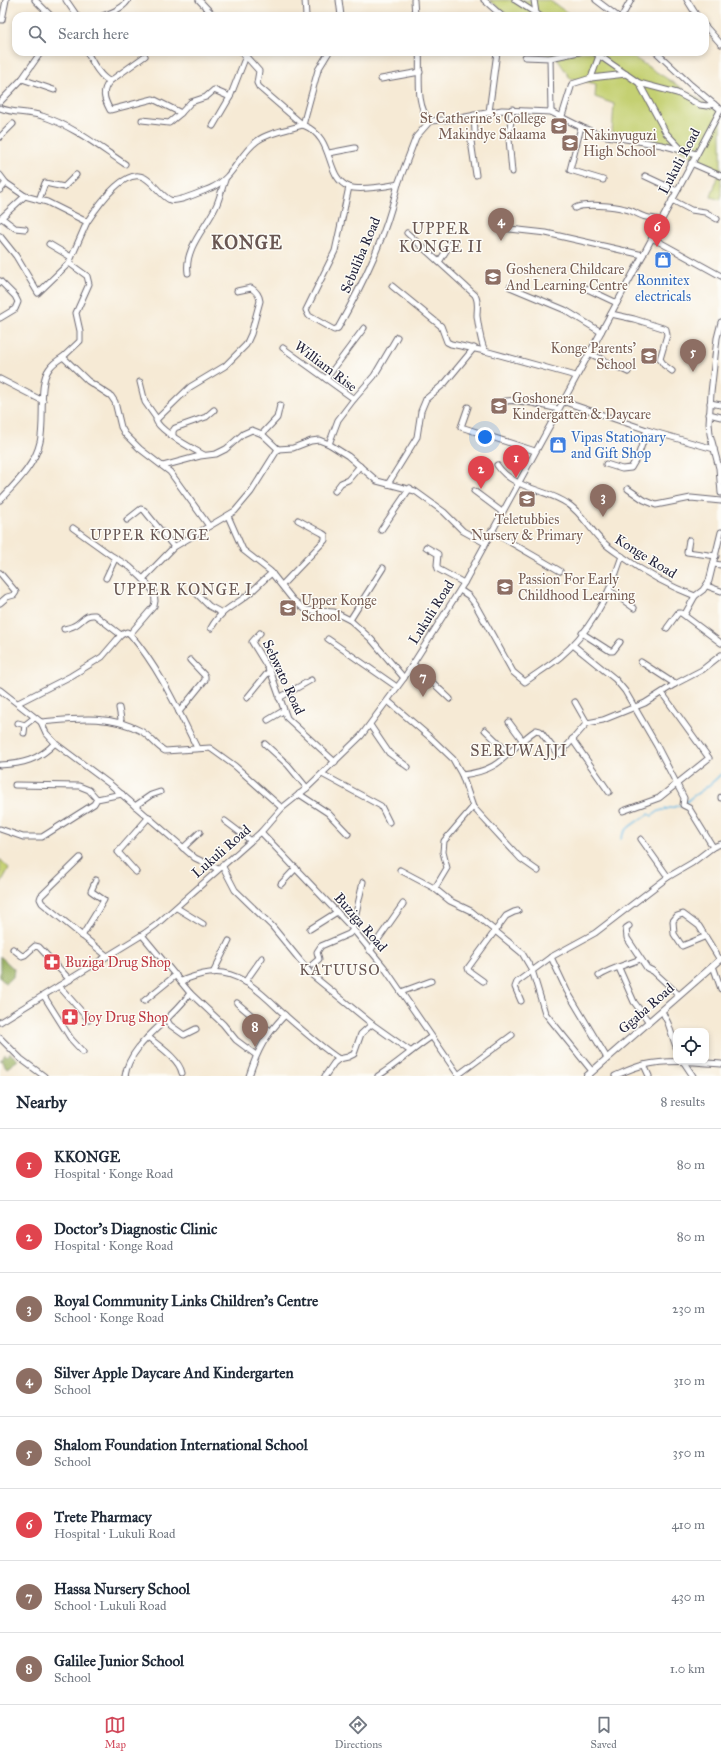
<!DOCTYPE html>
<meta charset="utf-8">
<style>
body{margin:0;font-family:"IM FELL Great Primer",serif;background:#f6f6f7;color:#1f2937}
.controls{position:absolute;right:12px;bottom:12px;display:grid;overflow:hidden;border-radius:8px;box-shadow:0 2px 6px #0003}
.controls button{width:36px;height:36px;display:grid;place-items:center;padding:0;border:0;border-bottom:1px solid #e0e1e3;background:#fff;color:#1f2937;font:20px sans-serif}
.you{position:absolute;left:485px;top:437px;width:14px;height:14px;margin:-10px;border:3px solid #fff;border-radius:50%;background:#1a73e8;box-shadow:0 0 0 6px #1a73e833}
.badge{display:grid;place-items:center;width:26px;height:26px;border-radius:50%;background:#d1495b;color:#fff;font-size:13px;font-weight:700}
.pin{position:absolute;translate:-50% -33px;filter:drop-shadow(0 1px 2px #0008)}
.pin::after{content:'';position:absolute;top:21px;width:14px;height:12px;background:inherit;clip-path:polygon(0 0,100% 0,50% 100%)}
.list{margin:0;padding:0;list-style:none}
h2{display:flex;justify-content:space-between;align-items:center;height:52px;margin:0;padding:0 16px;font-size:17px}
h2 small{font-size:13px;font-weight:400;color:#747a83}
.list li{display:grid;grid-template-columns:26px 1fr auto;gap:12px;align-items:center;box-sizing:border-box;height:72px;padding:0 16px;border-top:1px solid #e0e1e3}
.list b{display:block;font-size:15px;white-space:nowrap}
.list p{margin:0;font-size:13px;white-space:nowrap;color:#747a83}
.list em{font-size:13px;font-style:normal;color:#747a83}
.icon{flex:none;width:22px;height:22px;fill:none;stroke:currentColor;stroke-width:2;stroke-linecap:round;stroke-linejoin:round}
.map{position:relative;flex:none;width:721px;height:1076px;overflow:hidden}
.search{position:absolute;background:#fff;box-shadow:0 2px 6px #0003;left:12px;right:12px;top:12px;height:44px;display:flex;align-items:center;gap:10px;box-sizing:border-box;padding:0 14px;border-radius:12px;color:#747a83;font-size:15px}
.sheet{height:628px;background:#fff}
nav{display:flex;justify-content:space-around;align-items:center;box-sizing:border-box;height:56px;border-top:1px solid #e0e1e3;background:#fff;font-size:11px;color:#747a83}
nav a{display:grid;justify-items:center;gap:2px}
nav .on{color:#d1495b}
.map>svg:first-child{display:block}
</style>
<div class="map">
<svg width="721" height="1076" viewBox="0 0 721 1076">
<rect width="100%" height="100%" fill="#fdfcf7"/>
<filter id="ink" filterUnits="userSpaceOnUse"><feTurbulence type="fractalNoise" baseFrequency=".025" numOctaves="2"/><feDisplacementMap in="SourceGraphic" scale="8" xChannelSelector="R" yChannelSelector="G"/><feConvolveMatrix kernelMatrix="1 2 1 2 8 2 1 2 1" color-interpolation-filters="sRGB"/></filter>
<filter id="wash" filterUnits="userSpaceOnUse"><feTurbulence type="fractalNoise" baseFrequency=".012" numOctaves="4" result="noise"/><feDisplacementMap in="SourceGraphic" scale="16" xChannelSelector="R" yChannelSelector="G"/><feGaussianBlur stdDeviation="0.9" result="paint"/><feColorMatrix in="noise" values="0 0 0 0 0 0 0 0 0 0 0 0 0 0 0 0 0 1.4 0 .05"/><feComposite in="paint" operator="in"/></filter>
<g filter="url(#wash)">
<rect width="100%" height="100%" fill="#f6ead5"/>
<!-- green -->
<g fill="#c4d072" stroke="#737956">
<polygon points="489,0 549,0 572,16 509,16"/>
<polygon points="533,52 625,52 721,113 721,200 711,197 719,172 671,144 612,133 614,104 595,97 596,84 570,78 556,57"/>
<polygon points="0,859 9,868 0,885"/>
</g>
<!-- forest -->
<g fill="#9bb264" stroke="#5e6a50">
<polygon points="0,956 14,969 13,977 5,983 0,977"/>
<polygon points="10,1053 18,1060 7,1068 0,1059 2,1060 5,1054 7,1056"/>
</g>
<g fill="none" stroke-linecap="round" stroke-linejoin="round">
<!-- stream -->
<g stroke="#6bbbe6" stroke-width="1.5">
<path d="M684 803C688 802 689 799 692 797 703 790 712 784 721 774"/>
<path d="M621 839C625 826 639 821 649 814L652 816 659 811 681 805"/>
</g>
</g>
</g>
<g filter="url(#ink)">
<g fill="none" stroke-linecap="round" stroke-linejoin="round">
<!-- minor casing -->
<g stroke="#6c6871" stroke-width="7">
<g id="minor">
<polyline points="35,0 51,16"/>
<polyline points="66,0 77,16"/>
<polyline points="199,0 214,16"/>
<polyline points="305,0 306,16"/>
<polyline points="339,0 341,16"/>
<polyline points="414,0 415,16"/>
<polyline points="484,0 502,16"/>
<polyline points="515,0 540,16"/>
<polyline points="534,0 536,13"/>
<polyline points="596,0 617,16"/>
<polyline points="687,0 697,16"/>
<path d="M102 16C111 13 124 8 128 0"/>
<polyline points="622,16 631,0"/>
<polyline points="2,20 6,0"/>
<polyline points="705,26 721,44"/>
<path d="M87 52C92 61 100 78 110 81L145 56"/>
<polyline points="242,52 259,71 257,83 259,87 303,125 318,70 329,52"/>
<path d="M419 52C421 73 414 104 430 121"/>
<polyline points="594,52 639,83 677,93 700,105 707,106 714,104"/>
<polyline points="656,52 691,85 721,110"/>
<polyline points="525,57 550,58 551,112"/>
<polyline points="550,58 579,52"/>
<polyline points="591,78 626,74"/>
<polyline points="22,79 54,90"/>
<polyline points="381,79 420,72"/>
<path d="M110 81C101 91 104 99 110 110L153 99 181 113 191 102 206 97 214 90 230 97 246 56"/>
<polyline points="639,83 666,133 681,149"/>
<polyline points="0,102 22,79 41,52"/>
<path d="M0 108C14 114 28 111 42 116 73 126 98 146 125 164"/>
<polyline points="512,109 509,139 512,172"/>
<polyline points="489,112 497,52"/>
<polyline points="474,115 475,133 471,141 476,175"/>
<polyline points="562,116 572,84 591,78 600,53"/>
<polyline points="142,120 169,123 181,113"/>
<polyline points="430,121 455,119 502,110 551,112 581,127 601,135 662,145 696,154"/>
<polyline points="213,126 230,97"/>
<polyline points="581,127 570,170 603,180"/>
<polyline points="0,137 13,124"/>
<polyline points="329,153 355,148"/>
<polyline points="691,163 721,176"/>
<path d="M0 175 6 183 25 196 47 202 87 222C97 207 125 166 145 178 154 183 161 196 170 200 177 203 203 191 211 188 234 178 238 155 257 141 269 132 288 130 303 125 336 138 324 177 349 187 360 191 387 186 398 184L416 137 430 121"/>
<polyline points="645,176 677,191"/>
<path d="M349 187 335 251 306 310 309 316 334 330 338 328C365 280 385 238 398 184"/>
<polyline points="0,190 6,183"/>
<polyline points="39,200 45,183 64,187 76,175"/>
<polyline points="672,200 691,210 705,212 717,219"/>
<path d="M575 208C584 203 615 206 625 209 633 210 639 216 646 217 652 219 656 218 661 221"/>
<polyline points="2,218 15,228 25,229"/>
<polyline points="0,219 25,196"/>
<polyline points="510,229 546,233 643,255"/>
<path d="M407 233 475 295C479 302 477 308 477 316 479 328 480 341 485 351"/>
<polyline points="0,236 16,256 38,293 69,263"/>
<polyline points="652,238 721,276"/>
<polyline points="49,244 71,257"/>
<polyline points="439,262 451,243"/>
<path d="M188 273C184 247 208 226 217 204 220 197 222 188 225 180"/>
<polyline points="0,281 15,296 18,302 15,309 0,318"/>
<polyline points="392,286 441,326 447,342 451,344 485,351 576,376"/>
<polyline points="581,286 617,303"/>
<polyline points="510,287 565,310 601,332"/>
<polyline points="611,314 634,319 666,329 667,335 660,359 664,365 672,371"/>
<polyline points="721,322 717,338 711,393 709,423 710,434 719,468 721,493"/>
<polyline points="283,348 354,399 338,420 329,444"/>
<polyline points="589,353 628,372"/>
<polyline points="63,357 80,341 80,331 76,313 89,284 87,276 69,263 87,222"/>
<polyline points="0,379 43,401"/>
<polyline points="326,379 364,328"/>
<polyline points="140,382 145,402 157,419"/>
<polyline points="354,399 374,376 397,337"/>
<polyline points="562,401 647,430 714,449"/>
<path d="M500 403C512 396 545 406 558 409"/>
<polyline points="710,403 721,405"/>
<polyline points="468,407 461,427 535,451"/>
<polyline points="709,414 721,417"/>
<polyline points="262,434 277,418 280,405"/>
<polyline points="173,436 173,431 175,428 206,417 214,410"/>
<polyline points="278,449 293,448 311,441 319,440 329,444 348,456 377,481 415,491 444,512 463,531 485,543"/>
<path d="M204 455C193 449 159 431 156 420L190 387 225 366 246 345 251 334 260 301C259 294 256 291 251 288L237 291"/>
<polyline points="606,464 622,469 631,468 638,456 647,430"/>
<path d="M497 465C514 490 545 488 568 504 582 513 591 531 603 542 609 548 616 552 623 557 645 573 669 586 695 596"/>
<polyline points="163,466 200,456 216,454 226,449 243,434 252,430 262,434 278,449"/>
<polyline points="388,484 417,437 421,411 426,399 445,383 474,348"/>
<polyline points="628,489 644,500 656,505 691,498 721,501"/>
<polyline points="335,491 341,483 348,480 360,466"/>
<polyline points="474,491 502,512"/>
<path d="M0 500C16 483 35 465 40 442 45 422 38 383 49 369 52 364 58 360 63 357L88 381 111 396 115 402 121 427 125 434 140 449 170 472 209 526"/>
<polyline points="228,516 243,550 270,571 293,600 306,610 334,612 350,620 371,639 404,678"/>
<polyline points="127,520 141,509 144,510 174,547"/>
<polyline points="73,528 112,556 130,567 143,579 154,592 155,601 154,606 130,634"/>
<polyline points="381,530 410,488"/>
<polyline points="491,531 560,571"/>
<polyline points="689,540 687,552 716,556"/>
<polyline points="426,547 438,554 437,565 438,569 464,583"/>
<polyline points="714,564 721,565"/>
<polyline points="0,573 16,592 14,595 7,597 0,603"/>
<polyline points="106,578 115,559"/>
<polyline points="143,579 174,547 235,511 251,492 278,449"/>
<polyline points="282,585 325,540 325,535 322,533 298,520"/>
<polyline points="707,586 721,591"/>
<path d="M460 590 469 596 475 604 513 672 525 682C536 674 549 666 560 657 590 632 610 593 622 556"/>
<polyline points="609,590 634,608"/>
<polyline points="197,594 209,606 222,613"/>
<polyline points="685,614 695,596 703,590 709,581 721,532"/>
<polyline points="350,620 383,568"/>
<path d="M211 628C223 607 236 606 251 592 258 586 264 579 272 573"/>
<polyline points="667,628 678,613 681,613 721,643"/>
<path d="M64 629C68 628 73 627 77 624 84 619 86 614 95 615L121 635 127 632 130 634C159 668 177 708 197 748"/>
<polyline points="260,633 252,642 271,673 287,718 335,762"/>
<polyline points="582,633 610,651 613,651 620,642"/>
<polyline points="328,639 397,687"/>
<polyline points="573,645 615,679 625,691 657,746 684,798 683,805 689,808 713,847"/>
<polyline points="641,662 675,684"/>
<polyline points="413,664 450,699"/>
<path d="M0 690 41 722C75 719 110 714 141 731 150 736 156 746 165 751L210 748 235 766 282 808"/>
<polyline points="247,698 270,670"/>
<polyline points="279,698 311,680"/>
<polyline points="388,701 431,738 453,759 462,775 473,807 521,859 538,871"/>
<polyline points="575,702 587,723"/>
<polyline points="18,703 71,676 102,657 121,635"/>
<polyline points="119,708 121,719 120,722"/>
<polyline points="179,712 205,680 205,676 190,660"/>
<polyline points="268,720 283,711"/>
<polyline points="41,722 46,733 56,744 111,785 195,858 218,869"/>
<polyline points="509,722 523,741"/>
<polyline points="18,723 25,725 34,718"/>
<polyline points="370,725 389,753 408,767"/>
<polyline points="485,730 510,754"/>
<polyline points="24,733 25,725"/>
<polyline points="572,739 609,792"/>
<polyline points="265,744 288,765 307,788"/>
<path d="M0 765C22 764 39 760 55 743"/>
<polyline points="322,774 381,806 389,822"/>
<path d="M462 775C505 770 505 751 536 730L540 731 557 753 560 754 587 723 603 720 645 703 675 684 702 670 721 655"/>
<polyline points="15,785 79,786 89,790 97,799"/>
<polyline points="299,794 328,813 348,834"/>
<polyline points="721,797 721,798"/>
<polyline points="135,806 151,795 160,792"/>
<polyline points="623,811 659,798 709,758 662,693"/>
<polyline points="225,821 250,840"/>
<polyline points="0,829 23,837 42,837 94,804 97,799 122,794"/>
<polyline points="261,832 352,928 384,967 459,1076"/>
<polyline points="641,839 668,877"/>
<polyline points="183,848 200,832"/>
<polyline points="80,858 41,896 40,899 42,903 107,956"/>
<polyline points="222,865 235,890 272,926 312,975 372,1024"/>
<polyline points="400,870 434,888 450,901 471,911 522,953 532,970 545,1013 592,1071"/>
<polyline points="136,872 118,852 149,817"/>
<polyline points="281,884 296,868"/>
<polyline points="435,888 447,868 443,852 444,841 473,807"/>
<polyline points="177,908 203,924"/>
<polyline points="629,926 626,928 627,938 647,968 653,971 679,995"/>
<polyline points="310,929 337,912"/>
<polyline points="82,936 104,900 91,891 96,880"/>
<polyline points="704,937 682,946 674,934 673,921 677,916 683,914 699,926 720,960"/>
<polyline points="13,949 22,956 25,955 35,946 39,947 70,980"/>
<polyline points="370,951 403,904"/>
<polyline points="551,957 567,991 607,1058"/>
<polyline points="312,965 319,959 317,952 321,946 349,934 352,931 363,882"/>
<polyline points="713,966 721,989"/>
<polyline points="619,968 634,1002 649,1022"/>
<polyline points="213,973 229,941"/>
<path d="M599 976C612 968 626 965 640 959"/>
<path d="M181 981C195 976 208 971 223 973 248 977 268 1000 286 1016 303 1031 320 1046 339 1059L348 1057 354 1054 361 1034 372 1024 410 1051"/>
<polyline points="483,981 469,971 468,968 506,916 514,912 518,911"/>
<polyline points="245,982 262,958"/>
<polyline points="59,986 89,1020"/>
<polyline points="401,992 431,981"/>
<polyline points="190,993 223,1024 236,1040 256,1055"/>
<polyline points="44,996 71,1039 83,1052"/>
<polyline points="144,1001 176,975"/>
<polyline points="521,1001 515,987 517,982 551,957 595,933 668,877 692,863 713,847 721,844"/>
<polyline points="237,1003 270,1031"/>
<polyline points="662,1011 668,1023 676,1047"/>
<polyline points="167,1020 170,1025 184,1035 196,1029"/>
<polyline points="0,1022 142,935 156,925 261,832 282,808 307,788 361,736 404,678 464,583 643,255 721,109"/>
<path d="M148 1037C159 1046 179 1059 182 1073"/>
<polyline points="0,1038 21,1059 44,1076"/>
<polyline points="683,1061 693,1076"/>
<polyline points="644,1065 649,1076"/>
<polyline points="458,1075 512,1035"/>
<path d="M125 1076C130 1042 172 1021 190 993L142 935"/>
<path d="M249 1076C258 1049 265 1036 285 1015"/>
<polyline points="325,1076 334,1063 339,1059"/>
<path d="M378 1076C397 1064 413 1049 431 1037"/>
<path d="M615 1076C624 1072 634 1067 644 1065 669 1059 696 1062 721 1064"/>
</g>
</g>
<!-- major casing -->
<g stroke="#6c6871" stroke-width="8">
<polyline id="major" points="587,1076 721,959"/>
</g>
<!-- minor -->
<use href="#minor" stroke="#fff" stroke-width="5"/>
<!-- major -->
<use href="#major" stroke="#fff" stroke-width="6"/>
</g>
</g>
<!-- icons -->
<defs>
<g id="school-square" transform="scale(0.9)"><rect x="-9" y="-9" width="18" height="18" rx="4" fill="#8d6e63" stroke="#fdfcf7"/><path d="M0-5L7-2L0 1L-7-2ZM-4 1L0 2.5L4 1V4Q0 6-4 4Z" fill="#fff"/></g>
<g id="shop-square" transform="scale(0.9)"><rect x="-9" y="-9" width="18" height="18" rx="4" fill="#3f7fe0" stroke="#fdfcf7"/><path d="M-5-2.5h2.3a2.7 3.5 0 0 1 5.4 0H5L5.5 6h-11ZM-1.5-2.5h3a1.5 2.3 0 0 0-3 0Z" fill="#fff"/></g>
<g id="pharmacy-square" transform="scale(0.9)"><rect x="-9" y="-9" width="18" height="18" rx="4" fill="#e0444e" stroke="#fdfcf7"/><path d="M-2-6h4v4h4v4h-4v4h-4v-4h-4v-4h4Z" fill="#fff"/></g>
</defs>
<g fill-rule="evenodd">
<use href="#school-square" x="559" y="126"/>
<use href="#school-square" x="570" y="143"/>
<use href="#shop-square" x="663" y="260"/>
<use href="#school-square" x="493" y="277"/>
<use href="#school-square" x="649" y="356"/>
<use href="#school-square" x="499" y="406"/>
<use href="#shop-square" x="558" y="445"/>
<use href="#school-square" x="527" y="499"/>
<use href="#school-square" x="505" y="587"/>
<use href="#school-square" x="288" y="608"/>
<use href="#pharmacy-square" x="52" y="962"/>
<use href="#pharmacy-square" x="70" y="1017"/>
</g>
<g text-anchor="middle" stroke-width="3" stroke-linejoin="round" paint-order="stroke">
<!-- education labels -->
<g font-size="14" fill="#785e54" stroke="#fdfcf7" text-anchor="start">
<text x="546" y="123" text-anchor="end">St Catherine's College<tspan x="546" dy="16">Makindye Salaama</tspan></text>
<text x="583" y="140">Nakinyuguzi<tspan x="583" dy="16">High School</tspan></text>
<text x="506" y="274">Goshenera Childcare<tspan x="506" dy="16">And Learning Centre</tspan></text>
<text x="636" y="353" text-anchor="end">Konge Parents'<tspan x="636" dy="16">School</tspan></text>
<text x="512" y="403">Goshonera<tspan x="512" dy="16">Kindergatten &amp; Daycare</tspan></text>
<text x="527" y="524" text-anchor="middle">Teletubbies<tspan x="527" dy="16">Nursery &amp; Primary</tspan></text>
<text x="518" y="584">Passion For Early<tspan x="518" dy="16">Childhood Learning</tspan></text>
<text x="301" y="605">Upper Konge<tspan x="301" dy="16">School</tspan></text>
</g>
<!-- street labels -->
<g font-size="14" fill="#22223b" stroke="#fdfcf7">
<text transform="translate(679 161) rotate(-62)" y="5">Lukuli Road</text>
<text transform="translate(360 255) rotate(-67)" y="5">Sebuliba Road</text>
<text transform="translate(326 366) rotate(37)" y="5">William Rise</text>
<text transform="translate(646 556) rotate(32)" y="5">Konge Road</text>
<text transform="translate(431 612) rotate(-58)" y="5">Lukuli Road</text>
<text transform="translate(284 677) rotate(65)" y="5">Sebwato Road</text>
<text transform="translate(221 851) rotate(-41)" y="5">Lukuli Road</text>
<text transform="translate(361 922) rotate(49)" y="5">Buziga Road</text>
<text transform="translate(646 1008) rotate(-41)" y="5">Ggaba Road</text>
</g>
<!-- shop labels -->
<g font-size="14" fill="#366cbe" stroke="#fdfcf7">
<text x="663" y="285">Ronnitex<tspan x="663" dy="16">electricals</tspan></text>
<text x="571" y="442" text-anchor="start">Vipas Stationary<tspan x="571" dy="16">and Gift Shop</tspan></text>
</g>
<!-- health labels -->
<g font-size="14" fill="#be3a42" stroke="#fdfcf7" text-anchor="start">
<text x="65" y="967">Buziga Drug Shop</text>
<text x="83" y="1022">Joy Drug Shop</text>
</g>
<!-- neighbourhood labels -->
<g font-size="15" letter-spacing="1" fill="#685652" stroke="#fdfcf7">
<text x="150" y="540">UPPER KONGE</text>
<text x="340" y="975">KATUUSO</text>
</g>
<!-- quarter labels -->
<g font-size="16" letter-spacing="1" fill="#685652" stroke="#fdfcf7">
<text x="441" y="234">UPPER<tspan x="441" dy="18">KONGE II</tspan></text>
<text x="183" y="595">UPPER KONGE I</text>
<text x="519" y="756">SERUWAJJI</text>
</g>
<!-- district labels -->
<g font-size="18" font-weight="bold" letter-spacing="1" fill="#685652" stroke="#fdfcf7">
<text x="247" y="249">KONGE</text>
</g>
</g>
</svg>
<div class="controls">
<button><svg class="icon" aria-label="locate" viewBox="0 0 24 24"><circle cx="12" cy="12" r="6"/><path d="M12 2v4M12 18v4M2 12h4M18 12h4"/></svg></button>
</div>
<div class="you"></div>
<div class="pin badge" style="left:516px;top:478px;background:#e0444e">1</div>
<div class="pin badge" style="left:481px;top:489px;background:#e0444e">2</div>
<div class="pin badge" style="left:603px;top:517px;background:#8d6e63">3</div>
<div class="pin badge" style="left:501px;top:241px;background:#8d6e63">4</div>
<div class="pin badge" style="left:693px;top:372px;background:#8d6e63">5</div>
<div class="pin badge" style="left:657px;top:247px;background:#e0444e">6</div>
<div class="pin badge" style="left:423px;top:697px;background:#8d6e63">7</div>
<div class="pin badge" style="left:255px;top:1047px;background:#8d6e63">8</div>
<div class="search"><svg class="icon" aria-label="search" viewBox="0 0 24 24"><circle cx="10" cy="10" r="6"/><path d="M15 15l6 6"/></svg>Search here</div>
</div>
<section class="sheet">
<h2>Nearby<small>8 results</small></h2>
<ul class="list">
<li><span class="badge" style="background:#e0444e">1</span><div><b>KKONGE</b><p>Hospital · Konge Road</p></div><em>80 m</em></li>
<li><span class="badge" style="background:#e0444e">2</span><div><b>Doctor's Diagnostic Clinic</b><p>Hospital · Konge Road</p></div><em>80 m</em></li>
<li><span class="badge" style="background:#8d6e63">3</span><div><b>Royal Community Links Children's Centre</b><p>School · Konge Road</p></div><em>230 m</em></li>
<li><span class="badge" style="background:#8d6e63">4</span><div><b>Silver Apple Daycare And Kindergarten</b><p>School</p></div><em>310 m</em></li>
<li><span class="badge" style="background:#8d6e63">5</span><div><b>Shalom Foundation International School</b><p>School</p></div><em>350 m</em></li>
<li><span class="badge" style="background:#e0444e">6</span><div><b>Trete Pharmacy</b><p>Hospital · Lukuli Road</p></div><em>410 m</em></li>
<li><span class="badge" style="background:#8d6e63">7</span><div><b>Hassa Nursery School</b><p>School · Lukuli Road</p></div><em>430 m</em></li>
<li><span class="badge" style="background:#8d6e63">8</span><div><b>Galilee Junior School</b><p>School</p></div><em>1.0 km</em></li>
</ul>
</section>
<nav>
<a class="on"><svg class="icon" aria-label="map" viewBox="0 0 24 24"><path d="M3 6l6-2 6 2 6-2v14l-6 2-6-2-6 2zM9 4v14M15 6v14"/></svg>Map</a>
<a><svg class="icon" aria-label="directions" viewBox="0 0 24 24"><path d="M12 3l9 9-9 9-9-9zM9 14v-3h6M13 9l2 2-2 2"/></svg>Directions</a>
<a><svg class="icon" aria-label="saved" viewBox="0 0 24 24"><path d="M7 4h10v16l-5-4-5 4z"/></svg>Saved</a>
</nav>
